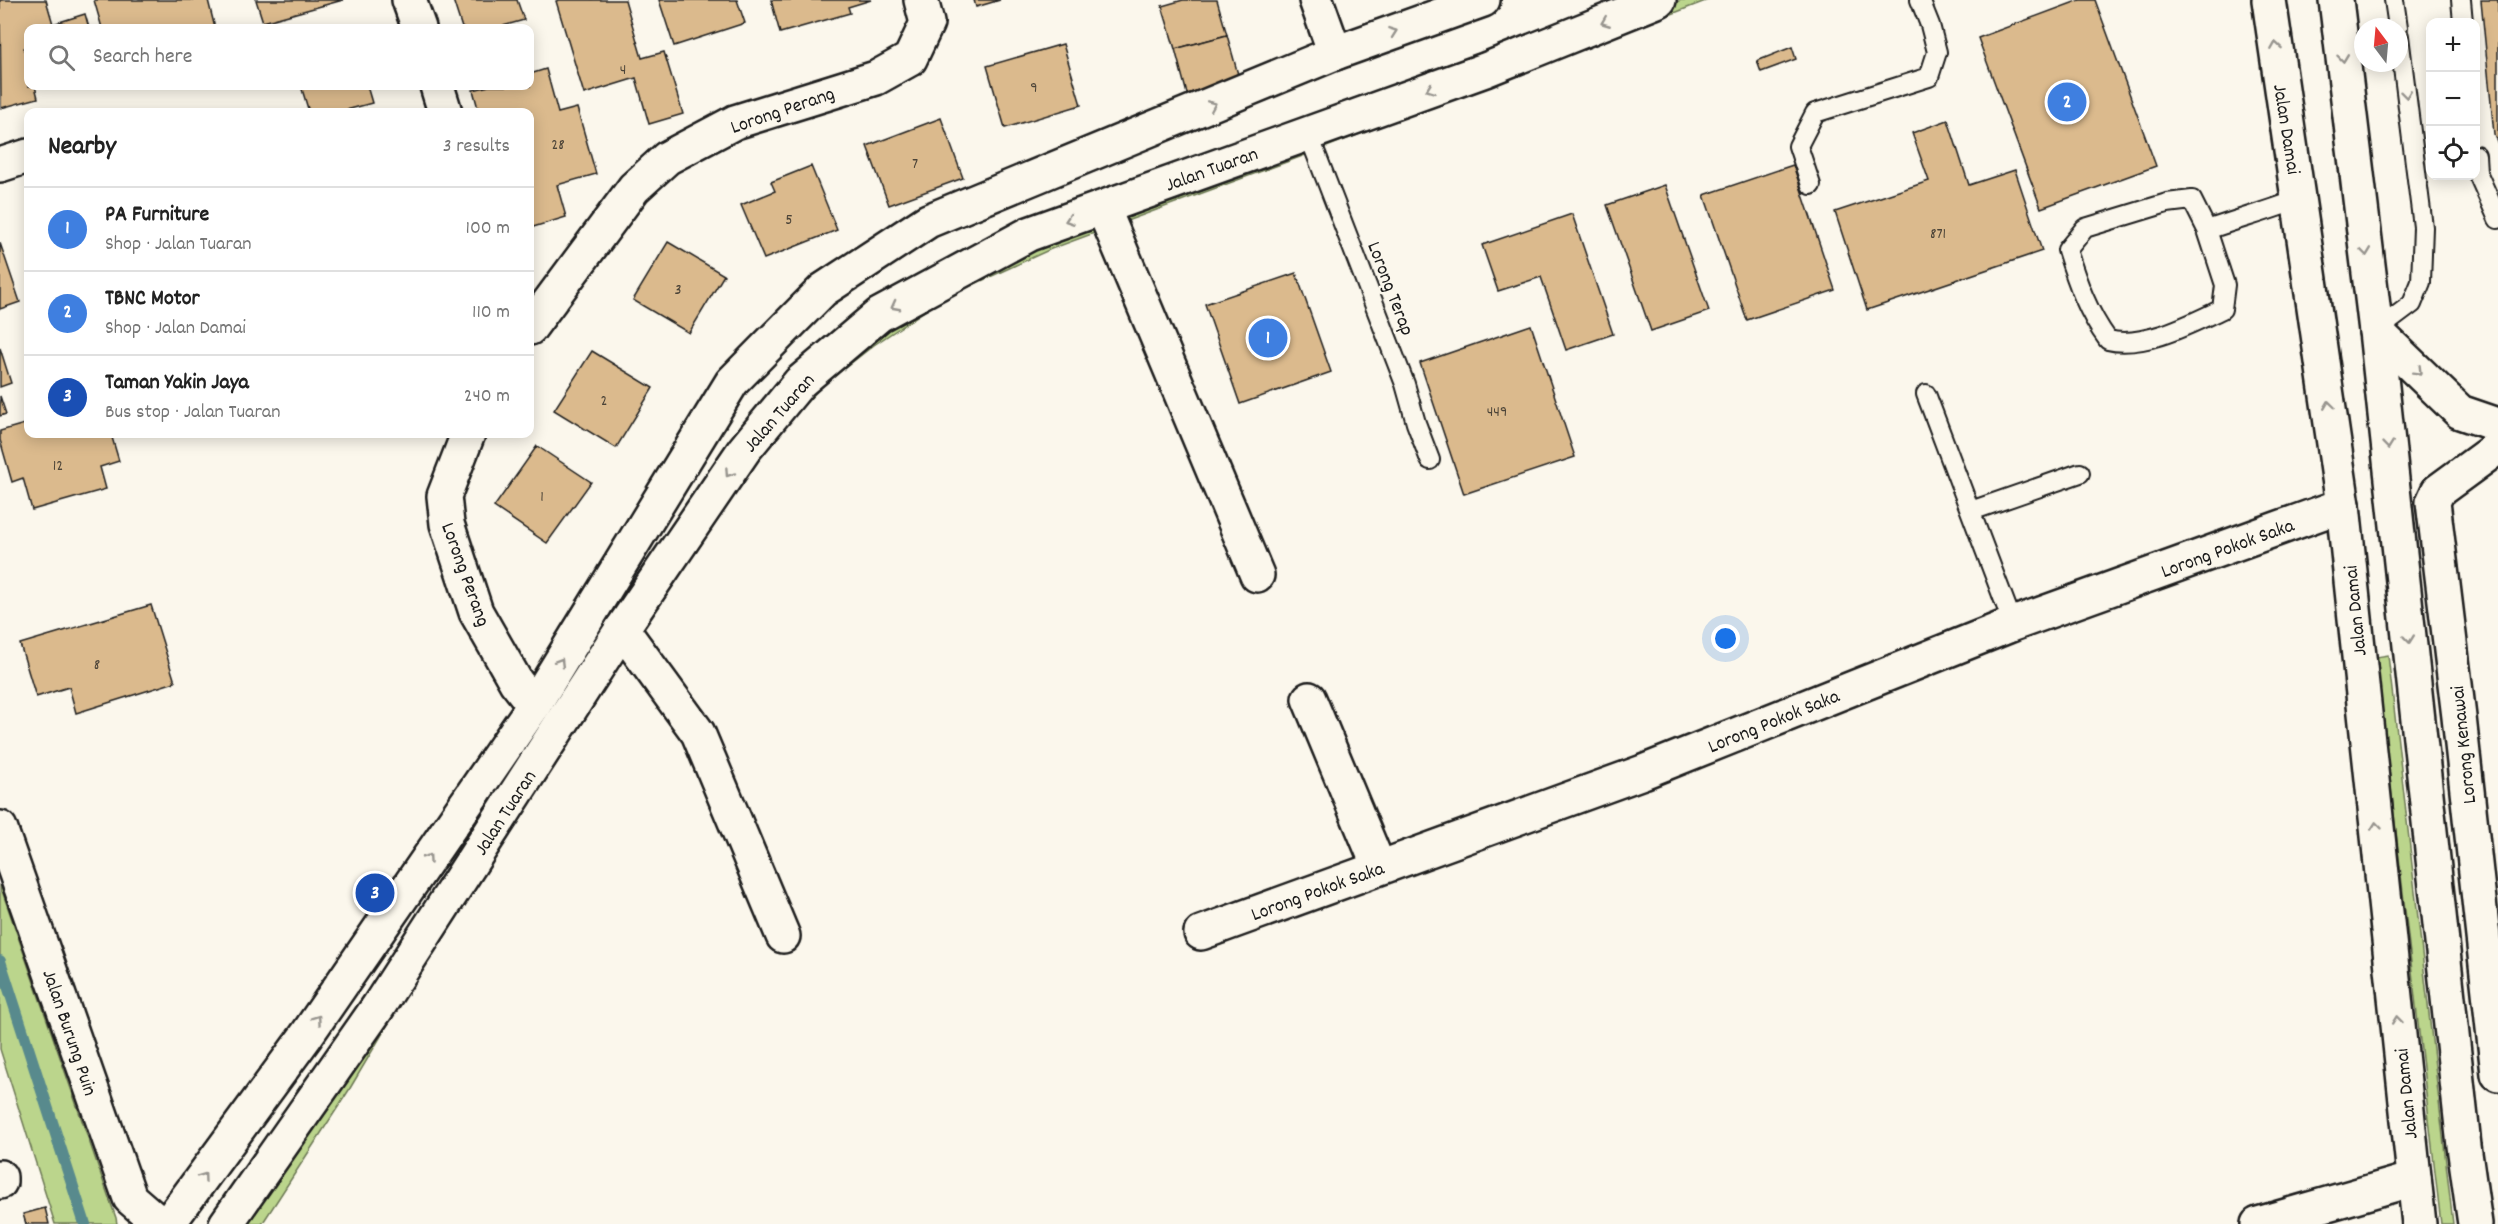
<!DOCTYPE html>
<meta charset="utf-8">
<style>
body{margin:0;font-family:Dekko,sans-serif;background:#f6f6f6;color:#222}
.controls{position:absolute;right:18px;top:18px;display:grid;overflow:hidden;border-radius:12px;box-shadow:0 3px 15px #0003}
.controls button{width:54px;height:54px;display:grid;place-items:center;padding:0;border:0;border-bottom:2px solid #e0e0e0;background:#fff;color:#222;font:30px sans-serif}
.compass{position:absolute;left:2354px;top:18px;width:54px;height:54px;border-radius:50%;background:#fff;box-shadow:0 3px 15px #0003;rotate:344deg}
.you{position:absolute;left:1726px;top:639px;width:21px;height:21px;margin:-15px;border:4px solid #fff;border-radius:50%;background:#1a73e8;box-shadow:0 0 0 9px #1a73e833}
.badge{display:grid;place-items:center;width:39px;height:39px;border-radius:50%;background:#111827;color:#fff;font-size:20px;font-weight:700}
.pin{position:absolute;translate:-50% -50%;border:3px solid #fff;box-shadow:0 2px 6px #0006}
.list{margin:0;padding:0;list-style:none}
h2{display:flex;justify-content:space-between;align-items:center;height:78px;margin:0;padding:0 24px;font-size:26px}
h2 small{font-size:20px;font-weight:400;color:#767676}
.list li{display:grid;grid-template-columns:39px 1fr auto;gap:18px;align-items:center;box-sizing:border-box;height:84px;padding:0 24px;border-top:2px solid #e0e0e0}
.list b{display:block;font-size:22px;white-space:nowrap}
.list p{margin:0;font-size:20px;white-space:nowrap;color:#767676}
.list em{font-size:20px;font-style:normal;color:#767676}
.icon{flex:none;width:33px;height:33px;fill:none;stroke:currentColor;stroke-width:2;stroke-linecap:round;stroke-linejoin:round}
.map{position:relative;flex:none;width:2498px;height:1224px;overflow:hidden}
.search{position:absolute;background:#fff;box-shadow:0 3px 15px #0003;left:24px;top:24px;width:510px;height:66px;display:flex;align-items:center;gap:15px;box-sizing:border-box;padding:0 21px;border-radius:12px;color:#767676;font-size:22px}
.panel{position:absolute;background:#fff;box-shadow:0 3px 15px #0003;left:24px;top:108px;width:510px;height:330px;border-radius:12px}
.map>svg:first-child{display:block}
</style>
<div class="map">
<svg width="2498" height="1224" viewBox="0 0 2498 1224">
<rect width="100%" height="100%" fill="#fbf7ec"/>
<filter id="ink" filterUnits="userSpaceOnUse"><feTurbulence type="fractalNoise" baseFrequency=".0167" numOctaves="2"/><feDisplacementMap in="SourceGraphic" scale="12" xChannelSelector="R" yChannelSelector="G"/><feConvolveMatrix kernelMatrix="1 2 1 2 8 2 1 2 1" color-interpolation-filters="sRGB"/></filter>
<g filter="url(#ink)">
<!-- grass -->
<g fill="#bbd58c" stroke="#6c7854" stroke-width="1.5">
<polygon points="1681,0 1708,0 1316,151 1051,249 944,298 874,345 821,387 772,439 725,503 419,972 349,1090 262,1224 230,1224 766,434 866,335 1049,233 1311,144"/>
<polygon points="2388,655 2453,1224 2441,1224 2376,657"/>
<polygon points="0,885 116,1218 117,1224 55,1224 0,1049"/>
</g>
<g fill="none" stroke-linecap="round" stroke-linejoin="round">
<!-- stream -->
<polyline stroke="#598a8d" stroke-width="12" points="0,961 85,1224"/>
</g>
<!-- building -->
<g fill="#dbba8d" stroke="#1c1c1c" stroke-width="1.5">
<polygon points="0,0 46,0 53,24 85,14 89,28 28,28 28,47 24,48 28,65 28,86 35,86 38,98 1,108"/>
<polygon points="94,0 208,0 215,28 102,28"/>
<polygon points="256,0 343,0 263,22"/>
<polygon points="453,0 517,0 524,20 496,28 462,28"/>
<polygon points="559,0 625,0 642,58 664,52 683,114 649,124 636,78 584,94 556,1"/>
<polygon points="659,0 737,0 745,23 674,46"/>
<polygon points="771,0 871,0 848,7 850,13 780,33"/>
<polygon points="974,0 1000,0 976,7"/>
<polygon points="1183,0 1217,0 1227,35 1175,49 1162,6"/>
<polygon points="2080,0 2095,0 2156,166 2041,208 1978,38"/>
<polygon points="2481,0 2498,0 2498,144 2494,134"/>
<polygon points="1227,35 1239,78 1187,94 1175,49"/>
<polygon points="1063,44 1081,105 1005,128 987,66"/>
<polygon points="1792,47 1796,59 1761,72 1757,61"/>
<polygon points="546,69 558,113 577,108 596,174 557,185 566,217 530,228 530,112 479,112 473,90 489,86 530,86 530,74"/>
<polygon points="301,86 367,86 372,103 339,112 309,112"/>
<polygon points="941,118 963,178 889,205 867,146"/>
<polygon points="1948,120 1969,185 2015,170 2042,251 1867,310 1835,212 1929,181 1912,133"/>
<polygon points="1793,165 1835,290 1747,320 1704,195"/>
<polygon points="811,166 837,230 764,259 741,205 775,191 771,182"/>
<polygon points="1665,185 1709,311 1651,331 1607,205"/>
<polygon points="1572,214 1613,334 1566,350 1541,277 1498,291 1482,245"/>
<polygon points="668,242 724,275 689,333 633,300"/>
<polygon points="0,243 20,302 0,309"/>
<polygon points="1296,273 1331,372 1240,404 1205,304"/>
<polygon points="1531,325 1575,457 1464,494 1420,363"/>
<polygon points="0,348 11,383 0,387"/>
<polygon points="592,351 653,388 616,448 554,410"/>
<polygon points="0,396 6,414 0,416"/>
<polygon points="28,423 28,434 111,434 119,461 100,467 106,489 32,510 23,478 12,482 0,440 0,431"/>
<polygon points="537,446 591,482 547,543 494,507"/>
<polygon points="151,605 175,682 76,713 69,687 36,697 20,644"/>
<polygon points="45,1208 49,1224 26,1224 23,1214"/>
</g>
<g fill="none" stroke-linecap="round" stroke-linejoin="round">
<!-- lane casing -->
<g stroke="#1c1c1c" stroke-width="22">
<g id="lane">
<polyline points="2394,0 2398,27"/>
<polyline points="2461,0 2463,22"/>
<polyline points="1308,133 1405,384 1416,423 1430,460"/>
<polyline points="2476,155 2477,172 2498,219"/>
<polyline points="1811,185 1798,146 1815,113 1929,77 1937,52 1930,25 1920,0"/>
<path d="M2207 230 2192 200 2167 203 2085 228 2067 250C2077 282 2088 313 2108 340 2143 349 2190 324 2222 309L2225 285 2207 230C2238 219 2269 211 2299 199"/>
<polyline points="2376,331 2412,304 2421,282 2423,227 2399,36"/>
<polyline points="1926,394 2013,624"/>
<polyline points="1971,511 2080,473"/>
</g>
</g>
<!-- street casing -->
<g stroke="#1c1c1c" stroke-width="38">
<g id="street">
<polyline points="409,0 419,28"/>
<polyline points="1316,0 1335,53"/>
<polyline points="437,86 445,112"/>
<polyline points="0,165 28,156"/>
<polyline points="1103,208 1257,575"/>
<polyline points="530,328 634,188 667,158 735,122 876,78 910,59 927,23 921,0"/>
<polyline points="2376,331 2460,412 2498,425"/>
<polyline points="468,434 444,496 447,524 476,612 516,682 534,705"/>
<polyline points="2498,447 2438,491 2433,502 2459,717 2498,1074"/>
<polyline points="622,629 698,733 783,936"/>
<polyline points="1309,699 1379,867"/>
<polyline points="0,828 130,1198 160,1224"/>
<polyline points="1201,933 1643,772 2013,624 2343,505"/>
<polyline points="0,1177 0,1182"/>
<polyline points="2258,1224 2414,1179"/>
</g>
</g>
<!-- secondary casing -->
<g stroke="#1c1c1c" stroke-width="38">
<g id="secondary">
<polyline points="2269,0 2343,505 2419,1224"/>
<polyline points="2336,0 2376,331 2464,1146 2475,1224"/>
</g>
</g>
<!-- primary casing -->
<g stroke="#1c1c1c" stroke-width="38">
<g id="primary">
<polyline points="168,1224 306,1036 534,705 732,382 823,290 928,221 1335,53 1483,0"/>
<polyline points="226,1224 378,1007 622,629 744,450 800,382 879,315 1029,234 1485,70 1659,0"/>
</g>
</g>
<!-- lane -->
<use href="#lane" stroke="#fbf7ec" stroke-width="18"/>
<!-- street -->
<use href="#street" stroke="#fbf7ec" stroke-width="33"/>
<!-- secondary -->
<use href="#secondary" stroke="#fbf7ec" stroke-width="33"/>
<!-- primary -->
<use href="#primary" stroke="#fbf7ec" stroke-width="33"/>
</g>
<!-- one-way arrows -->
<defs><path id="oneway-chevron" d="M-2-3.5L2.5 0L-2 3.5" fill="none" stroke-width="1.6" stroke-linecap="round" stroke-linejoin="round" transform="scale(1.5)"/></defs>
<g stroke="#97948e">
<use href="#oneway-chevron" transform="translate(1605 22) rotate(158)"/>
<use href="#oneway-chevron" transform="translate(1393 32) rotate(-20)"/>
<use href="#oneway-chevron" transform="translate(2276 46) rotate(-99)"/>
<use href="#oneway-chevron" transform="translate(2343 58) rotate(83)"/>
<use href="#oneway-chevron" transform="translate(1430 89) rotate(160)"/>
<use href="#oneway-chevron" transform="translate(2406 94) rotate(83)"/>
<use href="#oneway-chevron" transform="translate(1212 105) rotate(-23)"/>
<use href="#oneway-chevron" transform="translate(1069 220) rotate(161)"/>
<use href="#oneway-chevron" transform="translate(2366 252) rotate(83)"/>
<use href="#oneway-chevron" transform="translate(895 306) rotate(152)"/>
<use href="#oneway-chevron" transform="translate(2418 371) rotate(45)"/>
<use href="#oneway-chevron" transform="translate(2329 405) rotate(-98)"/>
<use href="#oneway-chevron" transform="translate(2388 445) rotate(84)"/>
<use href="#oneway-chevron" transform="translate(729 473) rotate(124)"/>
<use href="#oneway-chevron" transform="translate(2409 639) rotate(84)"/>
<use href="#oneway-chevron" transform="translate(560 662) rotate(-59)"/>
<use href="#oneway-chevron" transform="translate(2376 826) rotate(-96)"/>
<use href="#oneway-chevron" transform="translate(428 858) rotate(-55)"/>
<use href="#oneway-chevron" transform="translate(317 1019) rotate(-55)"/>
<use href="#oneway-chevron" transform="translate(2397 1020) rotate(-96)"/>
<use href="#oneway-chevron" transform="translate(203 1177) rotate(-54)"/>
</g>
</g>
<g text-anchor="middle" stroke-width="5" stroke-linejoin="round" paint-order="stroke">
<!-- number labels -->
<g font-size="16" fill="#4c4438">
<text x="623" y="74">4</text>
<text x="1034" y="92">9</text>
<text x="558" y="149">28</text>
<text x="915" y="168">7</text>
<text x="789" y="224">5</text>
<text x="1938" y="238">871</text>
<text x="678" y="294">3</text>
<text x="604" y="405">2</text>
<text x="1497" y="416">449</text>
<text x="58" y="470">12</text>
<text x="542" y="501">1</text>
<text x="97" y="669">8</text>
</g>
<!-- street labels -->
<g font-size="20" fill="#1c1c1c" stroke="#fbf7ec">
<text transform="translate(782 109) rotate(-19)" y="7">Lorong Perang</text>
<text transform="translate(2288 129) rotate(81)" y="7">Jalan Damai</text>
<text transform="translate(1211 168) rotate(-20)" y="7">Jalan Tuaran</text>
<text transform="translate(1392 288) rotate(69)" y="7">Lorong Terap</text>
<text transform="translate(778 412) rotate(-49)" y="7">Jalan Tuaran</text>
<text transform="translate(2227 547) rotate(-20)" y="7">Lorong Pokok Saka</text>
<text transform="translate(467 574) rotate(70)" y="7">Lorong Perang</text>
<text transform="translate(2354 611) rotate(-96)" y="7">Jalan Damai</text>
<text transform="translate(1773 720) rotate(-22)" y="7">Lorong Pokok Saka</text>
<text transform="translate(2462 745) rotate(-96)" y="7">Lorong Kenawai</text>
<text transform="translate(504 812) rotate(-57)" y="7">Jalan Tuaran</text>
<text transform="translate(1317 890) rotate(-20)" y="7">Lorong Pokok Saka</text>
<text transform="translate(71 1032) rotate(71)" y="7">Jalan Burung Puin</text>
<text transform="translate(2405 1094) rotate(-96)" y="7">Jalan Damai</text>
</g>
</g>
</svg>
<div class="controls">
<button>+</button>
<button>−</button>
<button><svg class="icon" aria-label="locate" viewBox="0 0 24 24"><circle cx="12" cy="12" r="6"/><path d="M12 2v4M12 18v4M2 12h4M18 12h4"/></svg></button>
</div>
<svg class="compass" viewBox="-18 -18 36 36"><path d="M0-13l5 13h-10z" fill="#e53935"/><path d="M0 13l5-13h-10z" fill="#767676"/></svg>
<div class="you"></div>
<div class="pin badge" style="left:1268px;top:338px;background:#3f7fe0">1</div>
<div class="pin badge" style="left:2067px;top:102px;background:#3f7fe0">2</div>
<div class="pin badge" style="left:375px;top:893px;background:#1a4fb4">3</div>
<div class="search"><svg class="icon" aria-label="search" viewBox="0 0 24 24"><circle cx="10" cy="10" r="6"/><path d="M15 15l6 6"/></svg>Search here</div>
<section class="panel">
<h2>Nearby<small>3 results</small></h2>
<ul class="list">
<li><span class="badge" style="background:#3f7fe0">1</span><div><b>PA Furniture</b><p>Shop · Jalan Tuaran</p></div><em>100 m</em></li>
<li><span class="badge" style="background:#3f7fe0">2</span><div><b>TBNC Motor</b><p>Shop · Jalan Damai</p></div><em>110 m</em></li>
<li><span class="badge" style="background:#1a4fb4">3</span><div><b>Taman Yakin Jaya</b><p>Bus stop · Jalan Tuaran</p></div><em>240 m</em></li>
</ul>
</section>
</div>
